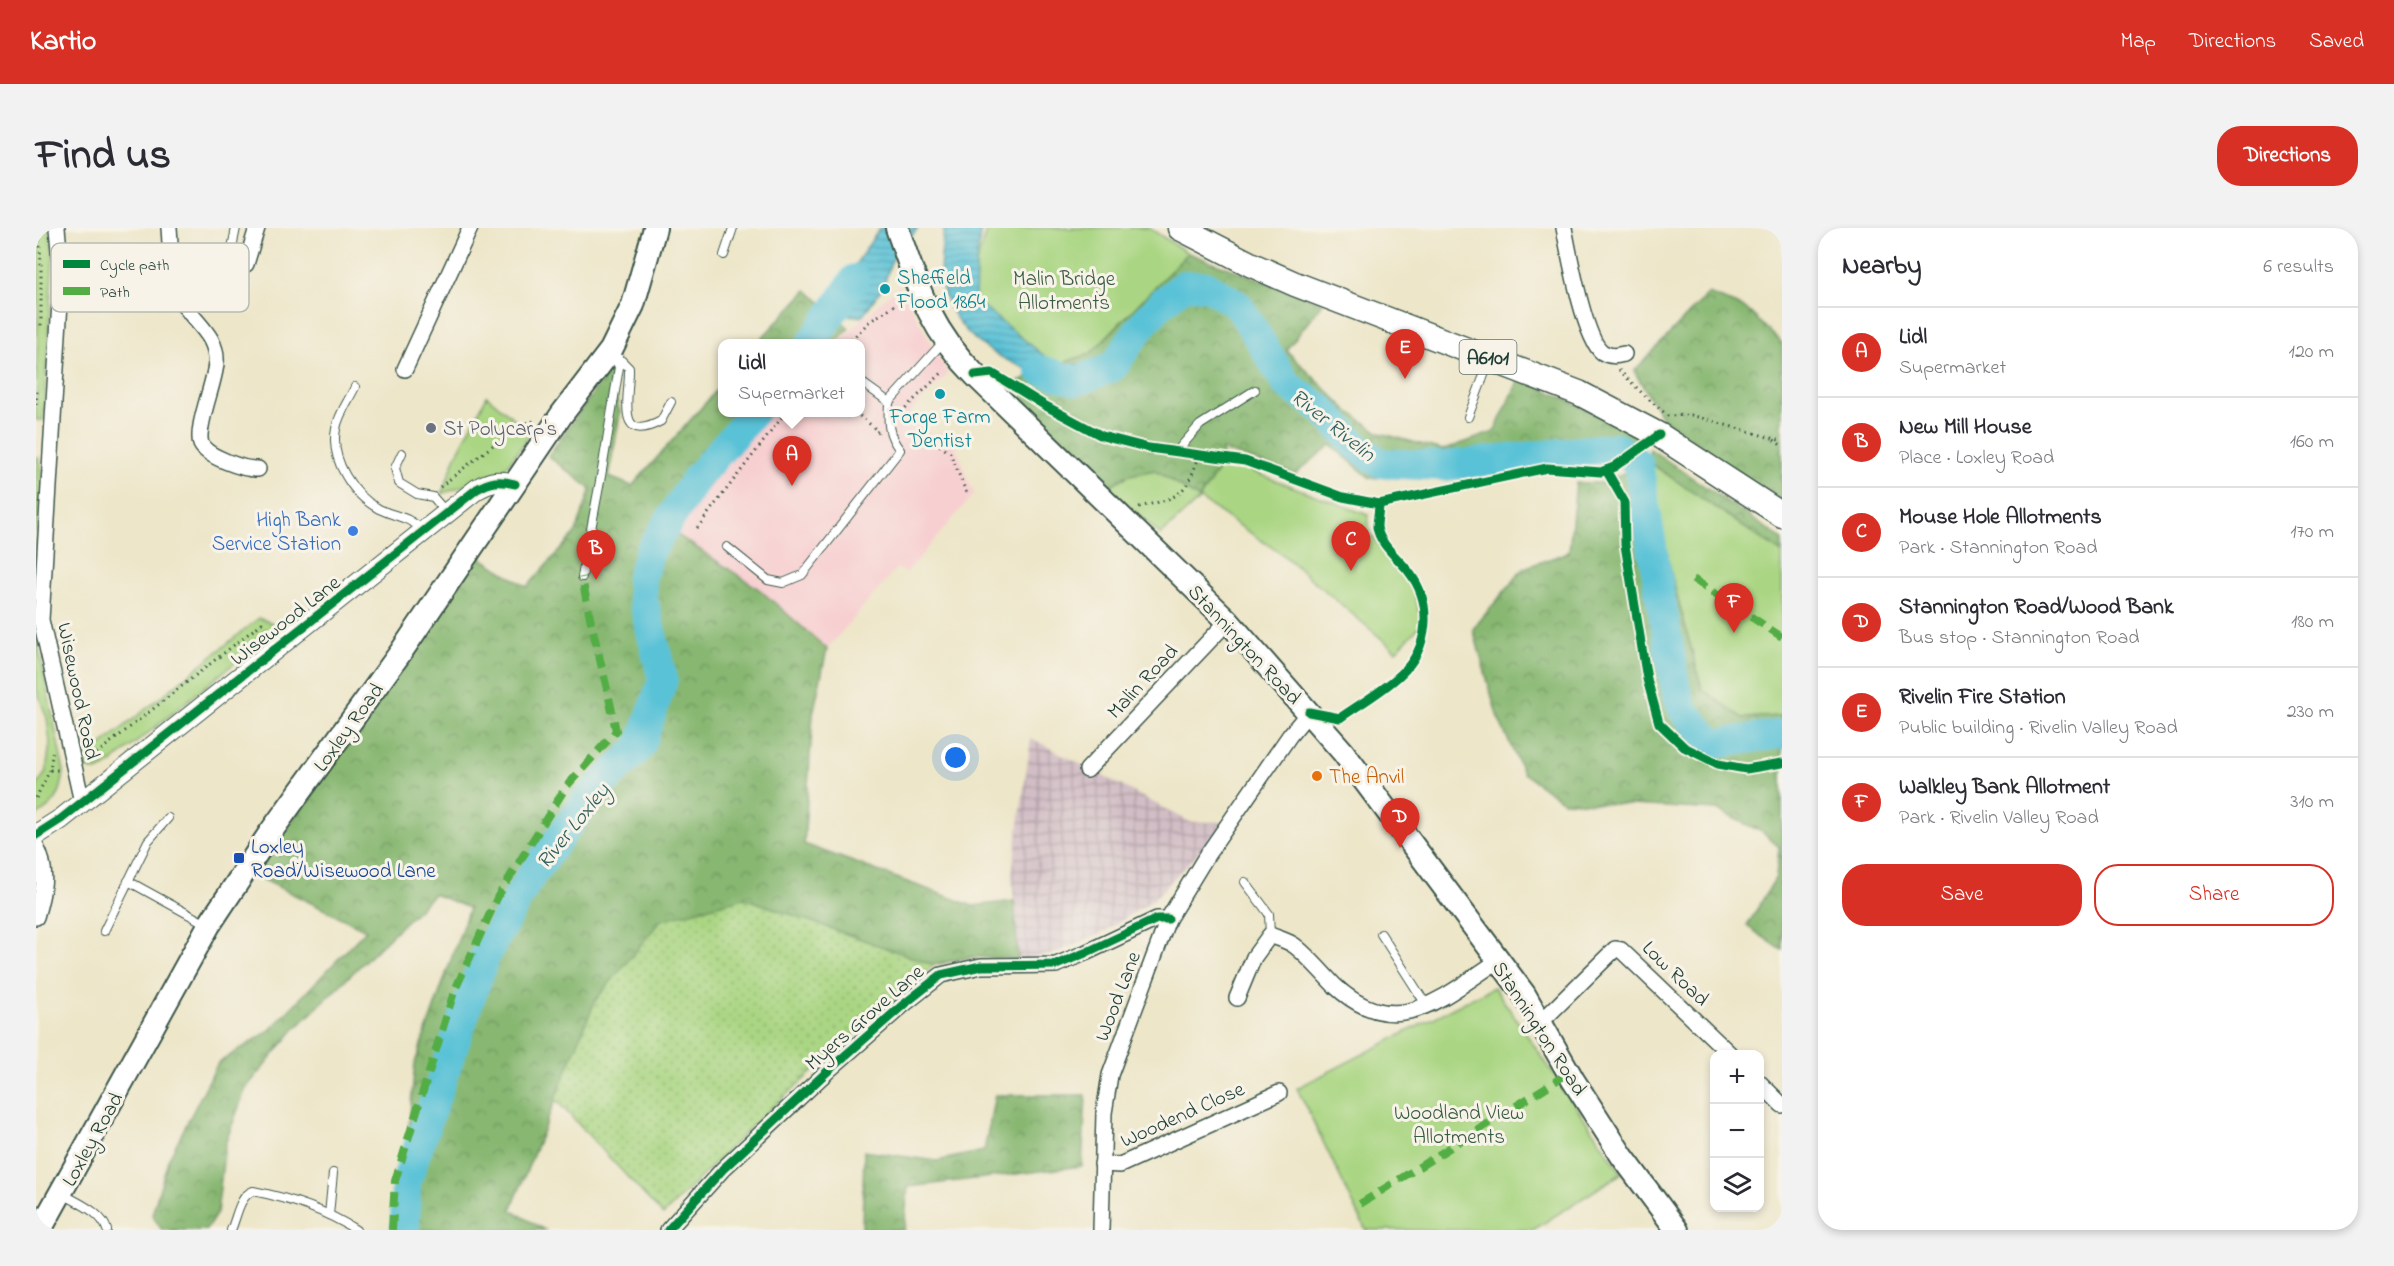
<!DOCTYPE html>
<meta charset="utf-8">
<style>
body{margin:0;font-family:"Indie Flower",sans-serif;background:#f2f2f3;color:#2b2b33}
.controls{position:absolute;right:18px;bottom:18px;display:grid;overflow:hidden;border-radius:12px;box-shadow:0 3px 9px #0003}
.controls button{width:54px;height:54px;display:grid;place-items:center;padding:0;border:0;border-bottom:2px solid #e1e1e2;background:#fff;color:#2b2b33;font:30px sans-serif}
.you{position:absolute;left:920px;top:530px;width:21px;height:21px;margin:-15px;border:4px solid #fff;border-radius:50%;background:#1a73e8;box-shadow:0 0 0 9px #1a73e833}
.badge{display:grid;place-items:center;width:39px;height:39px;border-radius:50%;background:#d93025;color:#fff;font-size:20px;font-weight:700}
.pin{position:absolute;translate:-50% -50px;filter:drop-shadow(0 2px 3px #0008)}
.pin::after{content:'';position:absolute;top:32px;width:21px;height:18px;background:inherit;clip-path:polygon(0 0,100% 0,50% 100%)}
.popup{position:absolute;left:682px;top:111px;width:147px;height:78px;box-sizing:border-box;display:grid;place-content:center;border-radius:12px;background:#fff;filter:drop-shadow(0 2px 4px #0005);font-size:20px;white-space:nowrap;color:#7c7c81}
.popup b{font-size:22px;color:#2b2b33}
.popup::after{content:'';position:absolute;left:50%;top:100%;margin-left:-12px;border:12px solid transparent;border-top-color:#fff}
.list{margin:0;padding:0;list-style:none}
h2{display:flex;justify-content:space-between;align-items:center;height:78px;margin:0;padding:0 24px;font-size:26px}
h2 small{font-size:20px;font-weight:400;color:#7c7c81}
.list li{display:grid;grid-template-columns:39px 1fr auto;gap:18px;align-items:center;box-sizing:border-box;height:90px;padding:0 24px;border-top:2px solid #e1e1e2}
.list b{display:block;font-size:22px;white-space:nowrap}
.list p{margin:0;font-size:20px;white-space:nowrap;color:#7c7c81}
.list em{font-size:20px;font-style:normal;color:#7c7c81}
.actions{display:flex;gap:12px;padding:18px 24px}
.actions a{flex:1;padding:14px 0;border:2px solid #d93025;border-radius:24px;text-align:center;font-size:21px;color:#d93025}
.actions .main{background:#d93025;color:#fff}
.icon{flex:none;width:33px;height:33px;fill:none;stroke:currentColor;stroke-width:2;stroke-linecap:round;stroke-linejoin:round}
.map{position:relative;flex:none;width:1746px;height:1002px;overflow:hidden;border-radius:24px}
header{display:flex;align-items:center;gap:36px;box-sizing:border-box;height:84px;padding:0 30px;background:#d93025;color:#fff}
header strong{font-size:28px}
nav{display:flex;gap:33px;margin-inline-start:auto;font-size:21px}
.intro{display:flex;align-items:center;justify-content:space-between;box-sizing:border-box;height:144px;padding:0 36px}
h1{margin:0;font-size:42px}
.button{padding:15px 27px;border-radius:24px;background:#d93025;color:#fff;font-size:21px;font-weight:700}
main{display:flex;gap:36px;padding:0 36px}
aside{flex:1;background:#fff;border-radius:24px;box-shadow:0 3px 9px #0003}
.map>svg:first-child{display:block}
</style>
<header>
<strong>Kartio</strong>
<nav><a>Map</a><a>Directions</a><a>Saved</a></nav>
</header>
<div class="intro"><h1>Find us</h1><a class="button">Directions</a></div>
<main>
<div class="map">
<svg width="1746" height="1002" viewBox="0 0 1746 1002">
<defs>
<pattern id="industrial-grid" width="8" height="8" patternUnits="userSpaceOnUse" patternTransform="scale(1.5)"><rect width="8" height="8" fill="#d2bdc5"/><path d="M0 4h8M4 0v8" fill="none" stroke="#aa9ba1"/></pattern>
<pattern id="forest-crowns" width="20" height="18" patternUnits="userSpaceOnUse" patternTransform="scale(1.5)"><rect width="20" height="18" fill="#87b771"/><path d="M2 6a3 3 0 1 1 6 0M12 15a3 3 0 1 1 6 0" fill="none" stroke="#6e965e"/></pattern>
<pattern id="park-dots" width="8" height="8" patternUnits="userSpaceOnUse" patternTransform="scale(1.5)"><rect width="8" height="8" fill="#aad683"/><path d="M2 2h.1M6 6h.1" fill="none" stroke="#8aaf6c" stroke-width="1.8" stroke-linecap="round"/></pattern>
<pattern id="water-rules" width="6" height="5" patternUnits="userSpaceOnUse" patternTransform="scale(1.5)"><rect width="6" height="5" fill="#5ac2d7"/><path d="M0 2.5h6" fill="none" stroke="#4a9faf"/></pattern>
</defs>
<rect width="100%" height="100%" fill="#f7f3e8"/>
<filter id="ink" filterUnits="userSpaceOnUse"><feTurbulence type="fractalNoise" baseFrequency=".0167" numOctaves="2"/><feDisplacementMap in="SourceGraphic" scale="12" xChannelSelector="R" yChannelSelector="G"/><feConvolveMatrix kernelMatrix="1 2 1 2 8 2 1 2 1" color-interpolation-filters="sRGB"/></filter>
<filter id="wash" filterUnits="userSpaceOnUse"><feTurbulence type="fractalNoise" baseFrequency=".008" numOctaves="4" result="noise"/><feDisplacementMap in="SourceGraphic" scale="24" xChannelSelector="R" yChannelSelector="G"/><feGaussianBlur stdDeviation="1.35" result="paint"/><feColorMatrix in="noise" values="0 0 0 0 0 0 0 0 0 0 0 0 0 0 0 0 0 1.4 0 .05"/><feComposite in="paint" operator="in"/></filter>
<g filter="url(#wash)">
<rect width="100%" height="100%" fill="#ede6c9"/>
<!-- built -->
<polygon fill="#f7cfd0" points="863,57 912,146 874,184 897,208 907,203 916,209 938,266 870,345 861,340 791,421 724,361 637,304 730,185 825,184 825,116 801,115"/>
<!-- industrial -->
<polygon fill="url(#industrial-grid)" points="995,510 1154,594 1192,594 1117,672 1066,705 1014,727 982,731 976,646"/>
<!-- green -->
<g fill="#aad683" stroke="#648a5c" stroke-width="1.5">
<polygon points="0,0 13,0 17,27 7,192 0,192 3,39"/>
<polygon points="951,0 1113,0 1152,25 1054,126 1020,137 939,73 940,36"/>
<polygon points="451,168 495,205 468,242 406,266 420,228"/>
<polygon points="2,229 6,244 0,362 0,230"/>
<polygon points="1188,233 1332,287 1334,305 1377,358 1386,396 1360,423 1247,327 1164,271 1125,307 1071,259 1093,247 1119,242 1163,271"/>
<polygon points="1613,234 1746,325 1746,488 1707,490 1666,461 1636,349"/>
<polygon points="223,390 244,398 70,539 60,543 50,540 48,531"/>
<path d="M0 407 28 544C25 567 20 576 0 588V559L10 544 14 515 11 490 0 460Z"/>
<polygon points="1458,759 1586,945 1497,1002 1330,1002 1261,860"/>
</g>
<!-- forest -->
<g fill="url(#forest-crowns)" stroke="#537a52" stroke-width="1.5">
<polygon points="1152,25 1287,75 1250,122 1311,182 1344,205 1407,222 1458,204 1484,150 1611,209 1571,233 1498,232 1397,246 1334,250 1295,217 1259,246 1186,222 1188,233 1163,271 1119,242 1093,247 1071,259 969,159 1020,137 1054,126"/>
<polygon points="771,62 813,100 799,115 721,115"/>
<polygon points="1672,66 1709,80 1746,115 1746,274 1627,191 1598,143"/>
<polygon points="574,141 584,185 573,249 596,258 687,155 687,184 730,185 637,304 723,361 791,421 777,486 768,616 937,678 978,673 982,731 935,729 898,737 708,670 559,773 475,982 509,1002 373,1002 368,947 379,835 433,680 398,666 257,803 210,860 189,916 181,985 170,1002 126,1002 116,987 132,932 182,835 233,803 330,702 218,647 442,328 491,359 540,304 555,261 512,228"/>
<polygon points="1614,221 1746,311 1746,325 1614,235 1636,349 1666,461 1707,490 1746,488 1746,722 1711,698 1740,649 1743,619 1726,604 1681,582 1527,573 1487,545 1461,487 1437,401 1488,340 1533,324 1540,255 1565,255 1613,234"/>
<polygon points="959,867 1050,867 1046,938 872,959 868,1002 826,1002 828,923 901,933 948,923"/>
</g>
<!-- park -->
<polygon fill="url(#park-dots)" stroke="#648a5c" stroke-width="1.5" points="708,670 898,737 821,803 712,902 627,987 519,871 559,773 625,692"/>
<!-- water -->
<g fill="url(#water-rules)" stroke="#3c8086" stroke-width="1.5">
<polygon points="844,0 882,0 855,34 848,57 826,89 796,85 798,68"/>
<path d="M908 0H945L940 36 939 73 1020 137 1044 136 1042 158C985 141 920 121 905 55 902 41 907 15 908 0Z"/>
</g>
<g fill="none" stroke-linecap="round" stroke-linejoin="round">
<!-- river -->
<g stroke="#5ac2d7" stroke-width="30">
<polyline points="775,116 819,51"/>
<polyline points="1004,142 1041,153 1077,139 1106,97 1127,74 1148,57 1172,58 1203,78 1251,157 1286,181 1321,218 1344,235 1408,238 1581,219 1602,235 1640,461 1647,482 1677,516 1746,506"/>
<polyline points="369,1002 370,954 449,728 492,652 553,569 604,519 627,452 607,371 605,350 614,323 659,252 718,184"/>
</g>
</g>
</g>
<g filter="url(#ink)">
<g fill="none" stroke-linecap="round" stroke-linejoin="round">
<!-- service casing -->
<g stroke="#3e564a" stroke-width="10">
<g id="service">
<polyline points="688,27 697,0"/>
<polyline points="194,30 200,0"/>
<path d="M576 123 593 140C594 167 578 218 625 193L635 174"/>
<path d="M319 159C313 172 302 187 300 201 294 232 317 267 343 281 362 290 370 287 388 303"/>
<polyline points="853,174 908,113"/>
<polyline points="1432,189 1453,134"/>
<polyline points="1141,223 1164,197 1219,162"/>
<polyline points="366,225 359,240 363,255 381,266 397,269 410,284"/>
<path d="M691 319 732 352 747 355 766 347 864 222C851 206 852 194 853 174L825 154"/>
<polyline points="546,349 565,248 583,139 577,126"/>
<polyline points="92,653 172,697"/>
<polyline points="1209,654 1233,686 1234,707"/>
<polyline points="68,703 112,613 132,590"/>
<polyline points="1345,706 1391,778"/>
<path d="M27 966C42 975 66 984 71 1002"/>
<polyline points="293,987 297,945"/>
<path d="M195 1002C201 989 203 968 217 963 253 970 289 982 320 1002"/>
</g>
</g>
<!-- minor casing -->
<g stroke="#3e564a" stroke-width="18">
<g id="minor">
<polyline points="21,0 24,33 24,74 5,392 46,574"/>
<path d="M133 0C135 23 134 52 145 72 157 94 182 107 180 135 179 155 159 200 165 216 171 229 209 242 222 241"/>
<path d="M1528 0C1533 25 1548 110 1566 124 1574 129 1580 128 1588 126"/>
<polyline points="210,36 221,0"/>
<polyline points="369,141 434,0"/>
<polyline points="1051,542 1192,393"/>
<path d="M0 619C13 642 7 665 0 689"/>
<path d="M1201 770 1218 729 1234 707C1241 710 1249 712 1256 716 1269 724 1287 746 1299 758 1361 815 1406 769 1462 733"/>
<polyline points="1504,795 1579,721 1585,722 1694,826"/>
<polyline points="1724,855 1746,877"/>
<polyline points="1066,936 1084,937 1243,865"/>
<polyline points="632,1002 687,941 795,840 867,777 905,747 945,738 1020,737 1049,725 1121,691 1132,691"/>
<polyline points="1065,1002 1068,885 1074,847 1132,691 1171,627 1254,507 1273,484"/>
</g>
</g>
<!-- tertiary casing -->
<g stroke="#3e564a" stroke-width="22">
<path id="tertiary" d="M0 607 25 591 441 261C455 253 463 252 479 256"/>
</g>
<!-- secondary casing -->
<g stroke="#3e564a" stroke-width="26">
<g id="secondary">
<path d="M861 0C882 60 893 100 939 147L1192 393 1307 524 1488 766 1537 852 1586 928 1641 1002"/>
<polyline points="4,1002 173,697 234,605 365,424 526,186 575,122 597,77 619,0"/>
</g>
</g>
<!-- primary casing -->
<g stroke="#3e564a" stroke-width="27">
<polyline id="primary" points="1144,0 1216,37 1259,56 1543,165 1623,207 1746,287"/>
</g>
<!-- path -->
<g stroke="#3e564a" stroke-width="3" stroke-dasharray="1.5 4.5" stroke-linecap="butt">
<polyline points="2,0 5,32 5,100"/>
<polyline points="38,35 123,52"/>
<polyline points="811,116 833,94 868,71"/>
<polyline points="1583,142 1607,166 1632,188 1655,187 1746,213"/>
<polyline points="0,177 1,163"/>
<polyline points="819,184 842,203 839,206"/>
<polyline points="865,184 908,143"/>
<polyline points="888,199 884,203 914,225 931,266"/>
<polyline points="1738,212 1746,218"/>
<polyline points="404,259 484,196 498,193"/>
<path d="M1103 279C1145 269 1149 268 1164 226"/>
<polyline points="661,300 750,184"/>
<polyline points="51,533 226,395 233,402"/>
<polyline points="14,542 24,542"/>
<polyline points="0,570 14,542 17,520"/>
</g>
<!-- service -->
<use href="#service" stroke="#fff" stroke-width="8"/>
<!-- minor -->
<use href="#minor" stroke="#fff" stroke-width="15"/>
<!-- tertiary -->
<use href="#tertiary" stroke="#fff" stroke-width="20"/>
<!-- secondary -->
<use href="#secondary" stroke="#fff" stroke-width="22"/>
<!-- primary -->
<use href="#primary" stroke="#fff" stroke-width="24"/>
<!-- quiet -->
<g stroke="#52ad45" stroke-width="8" stroke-dasharray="15 8" stroke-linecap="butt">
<polyline points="1657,351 1746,409"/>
<polyline points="1324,976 1534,844"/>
<path d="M356 1002 359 953 418 764 462 668 530 559 580 503C570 451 555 401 546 349"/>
</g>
<!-- cycleway casing -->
<g stroke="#f7f3e8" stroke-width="13">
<g id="cycleway">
<polyline points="939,147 956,145 1008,177 1066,208 1113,220 1209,233 1307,269 1343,276 1511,240 1565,244 1578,239 1623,207"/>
<polyline points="1570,242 1588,273 1589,317 1611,451 1623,495 1648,519 1682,536 1710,541 1746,535"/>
<path d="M1273 484 1304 490C1324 476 1347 463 1364 447 1394 420 1397 375 1373 344 1363 331 1343 316 1341 299 1341 292 1343 283 1343 276"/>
<path d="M0 607 25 591 441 261C455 253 463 252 479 256"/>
<polyline points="632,1002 687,941 795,840 867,777 905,747 945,738 1020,737 1049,725 1121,691 1132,691"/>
</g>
</g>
<!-- cycleway -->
<use href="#cycleway" stroke="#00873e" stroke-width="9"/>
</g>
</g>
<!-- markers -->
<g fill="#0f9aa8" stroke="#f7f3e8" stroke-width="2">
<circle cx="849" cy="61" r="6"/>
<circle cx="904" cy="166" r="6"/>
</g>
<circle fill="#6b7280" stroke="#f7f3e8" stroke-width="2" cx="395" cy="200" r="6"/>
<circle fill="#3f7fe0" stroke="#f7f3e8" stroke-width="2" cx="317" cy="303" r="6"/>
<circle fill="#e8710a" stroke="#f7f3e8" stroke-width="2" cx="1281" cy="548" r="6"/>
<rect fill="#1a4fb4" stroke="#f7f3e8" stroke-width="2" x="197" y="624" width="12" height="12" rx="3"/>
<g text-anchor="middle" stroke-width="6" stroke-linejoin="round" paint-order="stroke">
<!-- shield labels -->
<rect fill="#f7f3e8" stroke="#60746a" stroke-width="1.5" x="1423.5" y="112" width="57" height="34" rx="4.5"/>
<g font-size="20" font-weight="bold" fill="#1f3d34">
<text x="1452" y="136">A6101</text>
</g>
<!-- culture labels -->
<g font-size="21" fill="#0d838f" stroke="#f7f3e8" text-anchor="start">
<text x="861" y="56">Sheffield<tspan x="861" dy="24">Flood 1864</tspan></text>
<text x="904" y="195" text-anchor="middle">Forge Farm<tspan x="904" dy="24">Dentist</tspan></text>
</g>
<!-- park labels -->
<g font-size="21" fill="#3b5c44" stroke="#f7f3e8">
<text x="1028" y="57">Malin Bridge<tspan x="1028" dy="24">Allotments</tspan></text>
<text x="1423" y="891">Woodland View<tspan x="1423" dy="24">Allotments</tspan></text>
</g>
<!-- worship labels -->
<g font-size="21" fill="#5b616d" stroke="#f7f3e8" text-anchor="start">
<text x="407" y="207">St Polycarp's</text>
</g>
<!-- shop labels -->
<g font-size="21" fill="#366cbe" stroke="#f7f3e8" text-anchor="end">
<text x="305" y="298">High Bank<tspan x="305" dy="24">Service Station</tspan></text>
</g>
<!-- street labels -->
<g font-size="21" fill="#1f3d34" stroke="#f7f3e8">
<text transform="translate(249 392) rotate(-38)" y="7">Wisewood Lane</text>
<text transform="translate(1209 416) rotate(47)" y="7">Stannington Road</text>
<text transform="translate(1106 453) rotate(-47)" y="7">Malin Road</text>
<text transform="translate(43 463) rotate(78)" y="7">Wisewood Road</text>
<text transform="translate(312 499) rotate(-54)" y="7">Loxley Road</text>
<text transform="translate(1640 745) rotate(44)" y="7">Low Road</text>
<text transform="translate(1081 768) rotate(-69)" y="7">Wood Lane</text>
<text transform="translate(828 789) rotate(-41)" y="7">Myers Grove Lane</text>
<text transform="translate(1504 800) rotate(57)" y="7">Stannington Road</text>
<text transform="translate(1146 886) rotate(-24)" y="7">Woodend Close</text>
<text transform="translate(56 911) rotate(-61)" y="7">Loxley Road</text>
</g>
<!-- food labels -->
<g font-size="21" fill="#c56008" stroke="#f7f3e8" text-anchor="start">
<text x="1293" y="555">The Anvil</text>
</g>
<!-- transit labels -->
<g font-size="21" fill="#164399" stroke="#f7f3e8" text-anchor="start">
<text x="215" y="625">Loxley<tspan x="215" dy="24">Road/Wisewood Lane</tspan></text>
</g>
<!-- water labels -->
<g font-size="22" font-style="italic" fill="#2e5e5d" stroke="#f7f3e8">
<text transform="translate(1298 196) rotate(39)" y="8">River Rivelin</text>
<text transform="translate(536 597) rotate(-51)" y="8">River Loxley</text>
</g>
</g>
<!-- legend -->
<rect x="15" y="15" width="198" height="69" rx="9" fill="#f7f3e8" stroke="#b6bcb2" stroke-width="1.5"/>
<rect x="27" y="32" width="27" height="8" fill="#00873e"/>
<rect x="27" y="59" width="27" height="8" fill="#52ad45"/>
<g font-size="16" fill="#1f3d34">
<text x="64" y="42">Cycle path</text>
<text x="64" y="69">Path</text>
</g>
</svg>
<div class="controls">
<button>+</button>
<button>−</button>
<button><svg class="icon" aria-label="layers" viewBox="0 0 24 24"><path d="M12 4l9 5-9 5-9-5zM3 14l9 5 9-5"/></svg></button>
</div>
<div class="you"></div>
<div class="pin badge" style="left:756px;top:258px">A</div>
<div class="popup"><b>Lidl</b>Supermarket</div>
<div class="pin badge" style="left:560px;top:352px">B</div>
<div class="pin badge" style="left:1315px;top:343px">C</div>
<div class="pin badge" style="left:1364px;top:620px">D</div>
<div class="pin badge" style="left:1369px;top:151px">E</div>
<div class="pin badge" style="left:1698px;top:405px">F</div>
</div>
<aside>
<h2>Nearby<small>6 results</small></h2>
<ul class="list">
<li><span class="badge">A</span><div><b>Lidl</b><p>Supermarket</p></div><em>120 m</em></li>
<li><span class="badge">B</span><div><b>New Mill House</b><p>Place · Loxley Road</p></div><em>160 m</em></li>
<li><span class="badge">C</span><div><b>Mouse Hole Allotments</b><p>Park · Stannington Road</p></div><em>170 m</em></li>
<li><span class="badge">D</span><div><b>Stannington Road/Wood Bank</b><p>Bus stop · Stannington Road</p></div><em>180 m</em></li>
<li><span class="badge">E</span><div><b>Rivelin Fire Station</b><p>Public building · Rivelin Valley Road</p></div><em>230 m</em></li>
<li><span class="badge">F</span><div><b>Walkley Bank Allotment</b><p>Park · Rivelin Valley Road</p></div><em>310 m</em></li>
</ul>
<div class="actions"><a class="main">Save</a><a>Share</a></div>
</aside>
</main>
